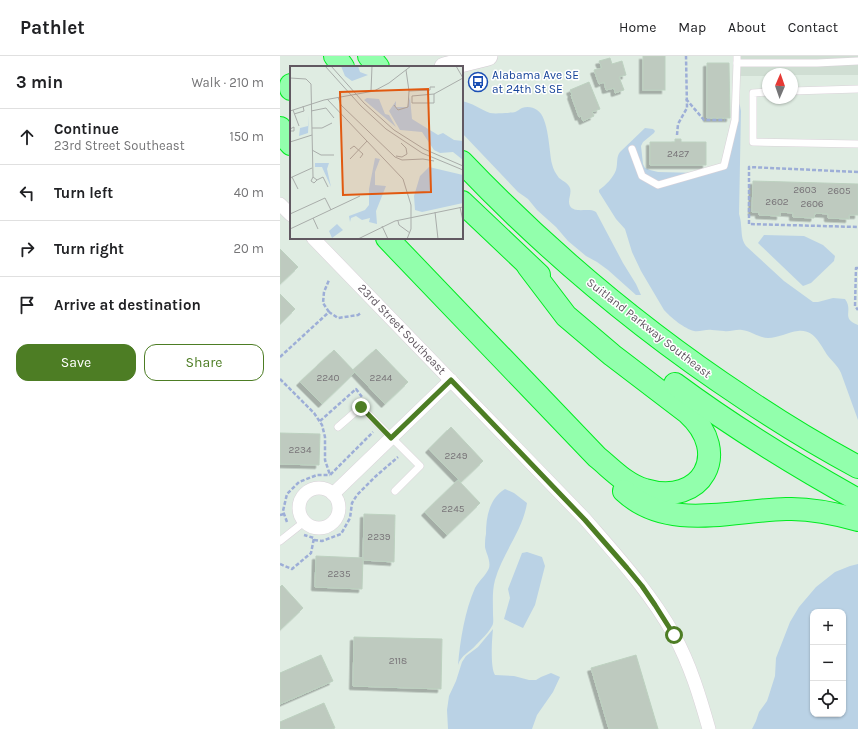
<!DOCTYPE html>
<meta charset="utf-8">
<style>
body{margin:0;font-family:Karla,sans-serif;background:#f6f6f6;color:#202124}
.controls{position:absolute;right:12px;bottom:12px;display:grid;overflow:hidden;border-radius:8px;box-shadow:0 1px 3px #0004}
.controls button{width:36px;height:36px;display:grid;place-items:center;padding:0;border:0;border-bottom:1px solid #e0e0e0;background:#fff;color:#202124;font:20px sans-serif}
.compass{position:absolute;left:482px;top:12px;width:36px;height:36px;border-radius:50%;background:#fff;box-shadow:0 1px 3px #0004;rotate:2deg}
.stop{position:absolute;width:12px;height:12px;margin:-9px;border:3px solid #4d7d24;border-radius:50%;background:#fff}
.stop.end{background:#4d7d24;border-color:#fff;box-shadow:0 1px 4px #0008}
.list{margin:0;padding:0;list-style:none}
h2{display:flex;justify-content:space-between;align-items:center;height:52px;margin:0;padding:0 16px;font-size:17px}
h2 small{font-size:13px;font-weight:400;color:#757577}
.list li{display:grid;grid-template-columns:26px 1fr auto;gap:12px;align-items:center;box-sizing:border-box;height:56px;padding:0 16px;border-top:1px solid #e0e0e0}
.list b{display:block;font-size:15px;white-space:nowrap}
.list p{margin:0;font-size:13px;white-space:nowrap;color:#757577}
.list em{font-size:13px;font-style:normal;color:#757577}
.actions{display:flex;gap:8px;padding:12px 16px}
.actions a{flex:1;padding:9px 0;border:1px solid #4d7d24;border-radius:12px;text-align:center;font-size:14px;color:#4d7d24}
.actions .main{background:#4d7d24;color:#fff}
.icon{flex:none;width:22px;height:22px;fill:none;stroke:currentColor;stroke-width:2;stroke-linecap:round;stroke-linejoin:round}
.map{position:relative;flex:none;width:578px;height:673px;overflow:hidden}
header{display:flex;align-items:center;gap:24px;box-sizing:border-box;height:56px;padding:0 20px;background:#fff;border-bottom:1px solid #e0e0e0}
header strong{font-size:19px}
nav{display:flex;gap:22px;margin-inline-start:auto;font-size:14px}
main{display:flex}
aside{flex:1;background:#fff}
.map>svg:first-child{display:block}
</style>
<header>
<strong>Pathlet</strong>
<nav><a>Home</a><a>Map</a><a>About</a><a>Contact</a></nav>
</header>
<main>
<aside>
<h2>3 min<small>Walk · 210 m</small></h2>
<ul class="list">
<li><svg class="icon" aria-label="ahead" viewBox="0 0 24 24"><path d="M12 20V5M6 11l6-6 6 6"/></svg><div><b>Continue</b><p>23rd Street Southeast</p></div><em>150 m</em></li>
<li><svg class="icon" aria-label="left" viewBox="0 0 24 24"><path d="M17 20v-9H6M10 6l-5 5 5 5"/></svg><div><b>Turn left</b></div><em>40 m</em></li>
<li><svg class="icon" aria-label="right" viewBox="0 0 24 24"><path d="M7 20v-9h11M14 6l5 5-5 5"/></svg><div><b>Turn right</b></div><em>20 m</em></li>
<li><svg class="icon" aria-label="arrive" viewBox="0 0 24 24"><path d="M6 21V4h12l-3 4 3 4H6"/></svg><div><b>Arrive at destination</b></div></li>
</ul>
<div class="actions"><a class="main">Save</a><a>Share</a></div>
</aside>
<div class="map">
<svg width="578" height="673" viewBox="0 0 578 673">
<defs>
<filter id="shadow"><feDropShadow dx="-3.5" dy="3.5" stdDeviation="0" flood-color="#0004"/></filter>
</defs>
<rect width="100%" height="100%" fill="#dfece2"/>
<!-- education -->
<polygon fill="#d0ded3" points="454,0 578,0 578,19 512,19 512,18 488,18 488,20 454,20"/>
<!-- green -->
<g fill="#bad2e5" fill-rule="evenodd">
<path d="M182 45C192 47 200 53 210 57 215 58 223 57 228 57 231 56 235 57 237 55 238 55 241 52 242 52 247 50 253 51 257 54 269 61 269 96 272 108 273 113 276 118 279 122 283 125 288 127 290 132 292 138 287 144 290 150 295 158 309 151 316 156L343 207 356 228 361 239H356L328 214 317 206 306 200 288 185 276 171 257 154 248 143 238 136 182 77Z"/>
<path d="M458 45 460 50 461 55 459 158C460 162 461 165 461 169 462 177 461 183 466 190L504 225 533 246H538L553 242 565 243C574 255 560 262 578 269V364L561 317C558 310 553 306 548 300 540 289 535 273 518 275 508 276 498 282 488 282 479 282 471 275 462 274 456 273 450 276 444 275 440 275 436 274 432 274 426 273 420 276 414 275 405 273 390 261 384 254L361 215 352 196 345 173 336 163 319 136V134C326 129 333 122 336 114 338 107 336 101 340 96L365 72 373 73 375 75 374 77 363 86 361 90 363 108 365 112 370 114 378 116 420 117 441 110 450 80 459 65 457 48Z"/>
<polygon points="484,179 524,180 543,189 555,200 554,205 531,227 523,230 478,187"/>
<path d="M225 433 234 437 247 447C243 474 222 498 215 524 212 535 213 547 213 558 213 562 214 567 212 570 210 575 200 585 196 589 190 596 181 599 178 609 180 585 185 554 195 532 198 526 207 518 209 512 211 505 206 497 205 491 205 487 205 482 206 478 206 461 209 443 225 433Z"/>
<polygon points="247,496 262,501 265,510 255,549 243,572 224,563 230,542 228,533 242,497"/>
<path d="M578 508V673H472L476 665 479 656 487 645 489 639 495 620 496 602 510 566 519 551 536 531 555 516 570 510ZM533 556H563V658H533Z"/>
<path d="M213 573C212 583 210 611 215 619L234 620 249 624H256L261 621 271 617 280 621 273 636 257 659 252 673H168L167 654 169 640 176 625 182 606 186 600 198 591Z"/>
</g>
<!-- building -->
<g fill="#becabf" stroke="#bdd1c0" filter="url(#shadow)">
<rect x="363" y="0" width="22" height="34"/>
<polygon points="330,2 332,8 342,5 346,19 339,21 344,34 335,37 334,32 326,34 324,26 319,28 314,14 322,12 319,5"/>
<polygon points="427,7 449,7 450,62 427,62"/>
<polygon points="309,26 320,53 312,56 314,60 303,65 301,60 299,61 291,39 292,38 290,34"/>
<polygon points="395,83 401,83 401,86 426,86 426,109 370,109 370,86 395,86"/>
<polygon points="473,125 578,128 578,159 569,159 569,163 548,162 548,158 535,157 534,162 513,161 513,157 500,156 500,160 479,159 479,156 472,156"/>
<polygon points="0,193 18,211 0,228"/>
<polygon points="0,238 15,253 0,268"/>
<polygon points="96,293 128,326 105,348 73,314"/>
<polygon points="54,294 75,316 42,348 20,326"/>
<polygon points="171,371 203,405 181,426 149,393"/>
<polygon points="0,377 40,378 39,409 0,408"/>
<polygon points="178,424 200,447 167,479 145,456"/>
<polygon points="84,458 115,459 114,506 83,504"/>
<polygon points="36,500 83,502 82,533 35,531"/>
<polygon points="2,529 23,552 0,574 0,531"/>
<polygon points="74,581 162,583 161,633 73,630"/>
<polygon points="41,599 53,625 0,648 0,617"/>
<polygon points="356,599 378,673 329,673 311,612"/>
<polygon points="44,647 55,672 52,673 0,673 0,666"/>
</g>
<g fill="none" stroke-linecap="round" stroke-linejoin="round">
<!-- service casing -->
<g stroke="#dad2d9" stroke-width="8">
<g id="service">
<polyline points="457,0 457,7 537,7 578,5"/>
<polyline points="512,35 578,33"/>
<polyline points="488,36 473,37 473,86 578,88"/>
<polyline points="352,93 362,120 378,129 444,110 455,64 457,7"/>
<polyline points="58,371 81,351 140,410 115,435"/>
<polyline points="0,485 24,466"/>
</g>
</g>
<!-- minor casing -->
<g stroke="#dad2d9" stroke-width="14">
<g id="minor">
<polyline points="0,148 11,159"/>
<path d="M33 182 305 463C337 500 370 536 394 579 410 608 420 641 429 673"/>
<circle cx="39" cy="452" r="20"/>
<polyline points="53,438 171,324"/>
</g>
</g>
<!-- secondary casing -->
<g stroke="#d4cad3" stroke-width="20">
<polyline id="secondary" points="164,11 208,0"/>
</g>
<!-- trunk casing -->
<g stroke="#00eb21" stroke-width="24">
<g id="trunk">
<polyline points="55,0 63,11"/>
<polyline points="89,0 98,11"/>
<polyline points="11,29 11,33"/>
<polyline points="0,72 4,80 11,88"/>
<path d="M182 106C267 195 361 274 464 342 501 367 539 390 578 411"/>
<polyline points="182,146 259,219"/>
<path d="M107 182 317 401C332 413 346 429 365 434 422 451 452 397 408 357L332 299 286 260 248 210"/>
<path d="M395 328C453 371 515 409 578 444"/>
<path d="M344 435C388 476 453 454 506 453 531 452 554 457 578 464"/>
</g>
</g>
<!-- path -->
<g stroke="#9daed7" stroke-width="2.5" stroke-dasharray="4 2" stroke-linecap="butt">
<polyline points="406,43 424,64 445,64"/>
<polyline points="397,79 398,68 407,52 406,0"/>
<polyline points="578,116 469,111 469,168 578,171"/>
<polyline points="578,212 576,212 575,250 578,254"/>
<polyline points="49,256 43,247 44,236 49,224"/>
<polyline points="0,301 49,256 58,262 78,259 81,257"/>
<polyline points="0,323 34,357 42,369 45,381 45,404 50,419 93,376"/>
<polyline points="40,365 76,333 82,341"/>
<polyline points="0,459 4,458"/>
<polyline points="7,466 3,455 7,438 19,426 37,419 50,419"/>
<polyline points="34,484 42,485 61,478 70,462 72,447 77,439 96,420 118,401"/>
<polyline points="0,508 12,513 31,497 34,482 24,479"/>
</g>
<!-- service -->
<use href="#service" stroke="#fff" stroke-width="7"/>
<!-- minor -->
<use href="#minor" stroke="#fff" stroke-width="13"/>
<!-- secondary -->
<use href="#secondary" stroke="#fff" stroke-width="19"/>
<!-- trunk -->
<use href="#trunk" stroke="#92ffac" stroke-width="22"/>
</g>
<g fill="none" stroke-linecap="round" stroke-linejoin="round">
<!-- route -->
<polyline stroke="#4d7d24" stroke-width="5" points="81,351 111,382 171,324 305,464 347,512 362,530 375,549 394,579"/>
</g>
<!-- icons -->
<defs>
<g id="bus-ring" transform="scale(1)"><circle r="9.5" fill="#fff" stroke="#1a4fb4" stroke-width="1.5"/><path d="M-5-6H5V4H4V6H2V4H-2V6H-4V4H-5ZM-3.5-4V0h7V-4ZM-3.5 1.2v1.5H-2V1.2ZM2 1.2v1.5H3.5V1.2Z" fill="#1a4fb4"/></g>
</defs>
<g fill-rule="evenodd">
<use href="#bus-ring" x="198" y="26"/>
</g>
<g text-anchor="middle" stroke-width="3" stroke-linejoin="round" paint-order="stroke">
<!-- number labels -->
<g font-size="10" fill="#787478">
<text x="398" y="101">2427</text>
<text x="525" y="137">2603</text>
<text x="559" y="138">2605</text>
<text x="497" y="149">2602</text>
<text x="532" y="151">2606</text>
<text x="48" y="325">2240</text>
<text x="101" y="325">2244</text>
<text x="20" y="397">2234</text>
<text x="176" y="403">2249</text>
<text x="173" y="456">2245</text>
<text x="99" y="484">2239</text>
<text x="59" y="521">2235</text>
<text x="118" y="608">2118</text>
</g>
<!-- transit labels -->
<g font-size="12" fill="#164399" stroke="#fff" text-anchor="start">
<text x="212" y="23">Alabama Ave SE<tspan x="212" dy="14">at 24th St SE</tspan></text>
</g>
<!-- street labels -->
<g font-size="12" fill="#615861" stroke="#fff">
<text transform="translate(369 272) rotate(38)" y="4">Suitland Parkway Southeast</text>
<text transform="translate(122 273) rotate(46)" y="4">23rd Street Southeast</text>
</g>
</g>
<!-- overview -->
<g transform="translate(10 10)">
<rect width="173" height="173" fill="#dfece2"/>
<path d="M51 0H68L70 6 78 9 62 15 55 10ZM120 31 122 53 148 69 153 67 164 74 173 75V94L163 86 150 87 144 84 132 66 110 64 99 45 106 35V41H117ZM77 32 89 33 95 48 99 49 106 61 74 34ZM19 49 18 67 9 70 10 62 18 60ZM85 92 90 93 85 106V119L96 120 86 145 87 158 79 156 80 152 72 154 66 150 61 152 60 156 59 150 75 144 79 139V123ZM25 97H39L37 103 41 121 32 101H25ZM139 101 173 109V137L132 146 125 144 124 130 130 110ZM47 158 53 164 42 172 39 165Z" fill="#bad2e5"/>
<path fill="none" stroke="#a9adaa" stroke-width="1" d="M35 0 71 40 96 63 132 87 173 104M41 0 74 37 104 64 134 83 173 100M166 0 173 12M116 4 119 25 140 24V21H145M0 12 16 13 21 18 23 111 21 115 24 117 27 114 23 111M81 25 82 0M144 28V37H122V30L144 28 173 12M48 31 51 39 105 91 112 94 133 93 144 95M37 33 113 113 121 139V163L117 173M104 39 108 44 118 41 119 25M3 44 9 60M0 45 34 34 84 25 99 17 121 0M21 45 36 42 44 52M4 48 14 45 13 40M22 62H32L42 57M0 63 4 61V65H0M0 76 22 69M60 83 64 80 73 88 70 92M22 84 31 89H44M106 90 112 91 117 88 116 82 111 77M60 93 77 75M2 111 8 123M0 112 22 102M27 114 33 111 38 121M170 141 173 155M145 146 148 173M0 148 35 132 41 144M23 152 28 163M108 155 109 159 120 167M92 160 98 173M0 163 70 130M68 173 105 155 173 141"/>
<path fill="#e15910" fill-opacity="0.15" stroke="#e15910" stroke-width="2" d="M138 23 141 126 53 129 50 26Z"/>
<rect width="173" height="173" fill="none" stroke="#615861" stroke-width="2"/>
</g>
</svg>
<div class="controls">
<button>+</button>
<button>−</button>
<button><svg class="icon" aria-label="locate" viewBox="0 0 24 24"><circle cx="12" cy="12" r="6"/><path d="M12 2v4M12 18v4M2 12h4M18 12h4"/></svg></button>
</div>
<svg class="compass" viewBox="-18 -18 36 36"><path d="M0-13l5 13h-10z" fill="#e53935"/><path d="M0 13l5-13h-10z" fill="#757577"/></svg>
<div class="stop" style="left:394px;top:579px"></div>
<div class="stop end" style="left:81px;top:351px"></div>
</div>
</main>
